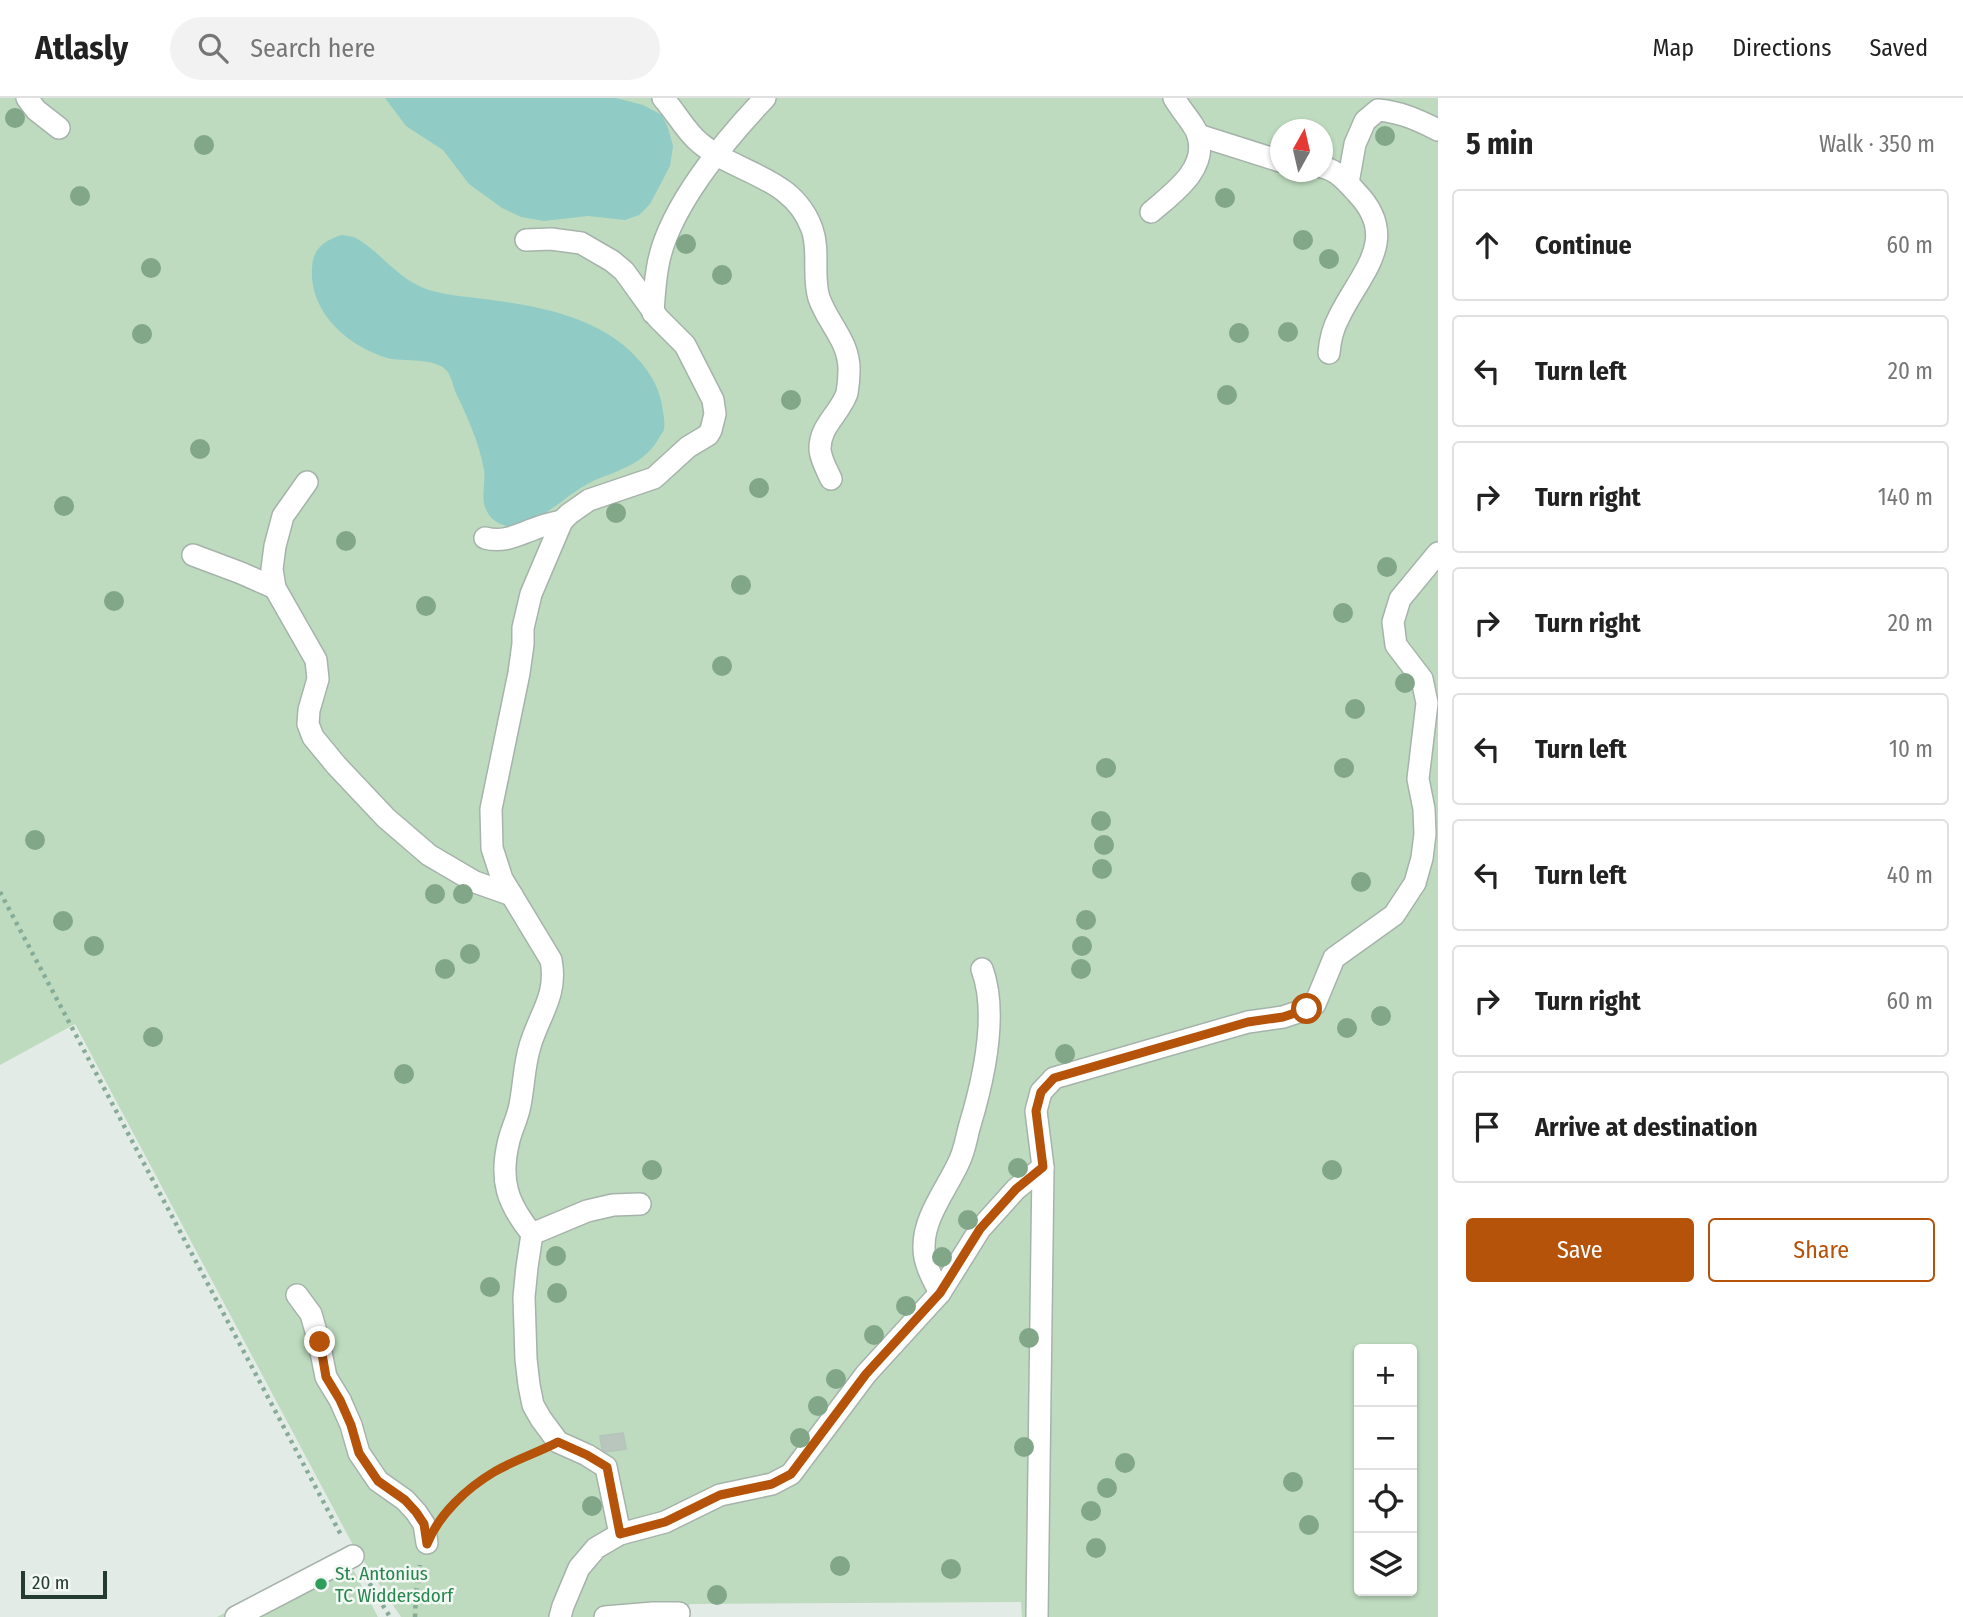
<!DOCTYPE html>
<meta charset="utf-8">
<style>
body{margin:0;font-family:"Fira Sans Condensed",sans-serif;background:#f2f2f2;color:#222}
.controls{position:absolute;right:21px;bottom:21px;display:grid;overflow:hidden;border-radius:7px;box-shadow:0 2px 5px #0004}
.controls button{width:63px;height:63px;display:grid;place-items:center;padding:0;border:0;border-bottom:2px solid #e0e0e0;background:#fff;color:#222;font:35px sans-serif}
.compass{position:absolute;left:1270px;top:21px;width:63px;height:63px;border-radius:50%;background:#fff;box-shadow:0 2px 5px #0004;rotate:8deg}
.scale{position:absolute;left:21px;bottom:18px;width:86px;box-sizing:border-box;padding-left:7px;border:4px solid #243b2f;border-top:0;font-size:19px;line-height:24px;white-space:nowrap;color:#243b2f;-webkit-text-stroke:5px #f3f8f5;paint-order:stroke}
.stop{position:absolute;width:21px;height:21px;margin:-16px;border:5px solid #b45309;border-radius:50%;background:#fff}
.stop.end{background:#b45309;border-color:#fff;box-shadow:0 2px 7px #0008}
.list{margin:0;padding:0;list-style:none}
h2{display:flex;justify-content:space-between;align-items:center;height:91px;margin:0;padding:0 28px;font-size:30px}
h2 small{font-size:23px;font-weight:400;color:#767676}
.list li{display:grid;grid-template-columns:46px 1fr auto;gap:21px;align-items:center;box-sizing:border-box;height:112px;margin:0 14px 14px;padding:0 14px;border:2px solid #e0e0e0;border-radius:7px}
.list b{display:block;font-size:26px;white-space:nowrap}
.list em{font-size:23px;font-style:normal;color:#767676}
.actions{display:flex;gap:14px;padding:21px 28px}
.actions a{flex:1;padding:16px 0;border:2px solid #b45309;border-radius:7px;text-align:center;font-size:24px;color:#b45309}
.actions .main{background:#b45309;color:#fff}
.icon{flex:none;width:38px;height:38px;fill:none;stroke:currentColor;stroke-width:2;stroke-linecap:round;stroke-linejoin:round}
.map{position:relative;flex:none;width:1438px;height:1519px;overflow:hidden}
header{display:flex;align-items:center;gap:42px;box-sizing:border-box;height:98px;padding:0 35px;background:#fff;border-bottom:2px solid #e0e0e0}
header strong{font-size:33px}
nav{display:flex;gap:38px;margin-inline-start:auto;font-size:24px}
.search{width:490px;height:63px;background:#f2f2f2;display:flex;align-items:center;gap:18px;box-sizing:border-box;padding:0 24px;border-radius:38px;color:#767676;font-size:26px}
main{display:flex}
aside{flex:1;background:#fff}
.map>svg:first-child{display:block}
</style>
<header>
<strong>Atlasly</strong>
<div class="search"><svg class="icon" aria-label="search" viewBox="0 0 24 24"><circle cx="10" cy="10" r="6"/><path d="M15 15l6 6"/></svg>Search here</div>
<nav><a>Map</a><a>Directions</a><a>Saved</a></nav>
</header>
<main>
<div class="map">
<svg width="1438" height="1519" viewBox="0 0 1438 1519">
<rect width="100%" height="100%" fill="#e3ebe6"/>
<!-- green -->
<g fill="#bedbbf" fill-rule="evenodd">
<path d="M0 0H1438V1519H1022L1021 1504 690 1506 679 1519H401L353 1447 75 926 0 967ZM1280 32H1322V74H1280ZM1359 1251H1412V1493H1359Z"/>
<polygon points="343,1452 378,1519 217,1519"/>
</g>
<!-- water -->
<g fill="#90cbc6">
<polygon points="385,0 616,0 643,7 662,17 668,30 673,48 670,68 650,106 639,117 625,122 588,118 544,123 521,119 502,110 469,86 443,52 406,28"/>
<path d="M341 137C346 138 352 138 356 140 382 155 398 182 429 192 449 198 471 199 492 202 542 209 600 220 636 259 651 275 661 292 663 314 664 319 665 326 664 330 664 334 661 336 659 340 646 363 624 371 600 380 570 391 545 424 513 428 500 429 489 421 485 409 481 397 486 384 484 372 479 344 467 318 455 293 453 287 451 278 447 273 435 259 404 264 387 260 347 248 309 214 312 170 313 150 324 143 341 137Z"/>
</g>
<!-- building -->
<polygon fill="#b9c6be" stroke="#b6c5bb" stroke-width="2" points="623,1335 626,1351 603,1354 600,1338"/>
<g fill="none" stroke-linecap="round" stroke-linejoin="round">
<!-- minor casing -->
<g stroke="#a6b3ab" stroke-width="24">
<g id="minor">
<polyline points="27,0 36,12 59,30"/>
<path d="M663 0C676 14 685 33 700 45 738 77 793 78 812 131 820 153 812 178 819 200 828 226 850 244 849 273 849 280 848 289 847 295 840 316 819 328 820 352 821 362 827 372 831 381"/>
<polyline points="1198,37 1280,63"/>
<path d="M1322 69C1337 72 1347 84 1356 94 1402 141 1360 175 1339 219 1333 230 1330 242 1329 255"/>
<path d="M1348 85 1355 46 1365 23 1378 12C1401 14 1418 22 1438 32"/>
<path d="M1151 114C1173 95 1208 71 1198 38 1196 28 1180 11 1174 0"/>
<path d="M526 142 551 141 581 145 612 163 624 173 658 220 685 247 713 302 715 316 711 332 708 337 688 349 654 380 589 402 569 416 562 423 531 496 523 530V546L519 575 491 711 492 750 502 781 551 862C558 897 539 917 530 948 524 967 524 987 520 1007 518 1019 512 1030 509 1042 499 1082 507 1105 532 1136"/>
<path d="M653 215C654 199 655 182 658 167 668 110 726 41 765 0"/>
<polyline points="307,384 283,418 275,448 272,471 275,490 316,562 318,581 309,612 308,626 313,639 336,667 386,720 429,757 475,784 512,797"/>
<path d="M485 440C504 445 517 437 534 431 543 427 553 425 562 423"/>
<polyline points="193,457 241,475 275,490"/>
<path d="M940 1195C933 1181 924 1166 924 1150 923 1120 946 1092 958 1066 964 1055 966 1042 969 1030 983 984 999 917 982 871"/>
<polyline points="297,1197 311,1216 319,1244 326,1279 340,1302 351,1327 359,1355 378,1383 405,1402 416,1414 424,1426 427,1445"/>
<polyline points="620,1436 606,1369 587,1357 558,1344 541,1321 533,1307 529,1287 526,1261 524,1199 527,1169 532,1136 587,1113 613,1107 640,1106"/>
<polyline points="236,1519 353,1458"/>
<polyline points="560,1519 563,1508 579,1470 596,1450 620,1436 665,1424 720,1397 772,1386 791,1376 866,1276 940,1195 980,1131 1016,1091 1043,1069 1036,1013 1041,994 1054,980 1248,924 1283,919 1307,911 1315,906 1334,860 1394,817 1415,785 1422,760 1425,736 1424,711 1418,681 1427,605 1422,581 1396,547 1393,524 1400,501 1438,455"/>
<polyline points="605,1519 653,1515 679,1515"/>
<polyline points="1037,1519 1043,1069"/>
</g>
</g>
<!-- path -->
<g stroke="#86ac97" stroke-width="4.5" stroke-dasharray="3.5 5" stroke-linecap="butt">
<polyline points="0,794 341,1437"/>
<polyline points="445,1416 476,1387 495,1373 536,1356"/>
<polyline points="365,1478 390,1519"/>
<polyline points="415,1519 416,1495 420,1467"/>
</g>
<!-- minor -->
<use href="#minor" stroke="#fff" stroke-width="21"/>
</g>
<!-- trees -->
<g fill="#82a688">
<circle cx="15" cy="20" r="10"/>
<circle cx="1385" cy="38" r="10"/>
<circle cx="204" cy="47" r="10"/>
<circle cx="80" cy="98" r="10"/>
<circle cx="1225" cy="100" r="10"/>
<circle cx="1303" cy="142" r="10"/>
<circle cx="686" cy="146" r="10"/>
<circle cx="1329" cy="161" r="10"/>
<circle cx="151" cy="170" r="10"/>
<circle cx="722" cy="177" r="10"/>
<circle cx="1288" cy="234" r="10"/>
<circle cx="1239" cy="235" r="10"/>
<circle cx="142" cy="236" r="10"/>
<circle cx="1227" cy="297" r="10"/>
<circle cx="791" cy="302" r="10"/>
<circle cx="200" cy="351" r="10"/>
<circle cx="759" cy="390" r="10"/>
<circle cx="64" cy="408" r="10"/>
<circle cx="616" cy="415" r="10"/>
<circle cx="346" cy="443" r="10"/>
<circle cx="1387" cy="469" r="10"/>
<circle cx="741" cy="487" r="10"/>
<circle cx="114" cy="503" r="10"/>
<circle cx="426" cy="508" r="10"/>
<circle cx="1343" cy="515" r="10"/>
<circle cx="722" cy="568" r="10"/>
<circle cx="1405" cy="585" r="10"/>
<circle cx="1355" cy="611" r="10"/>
<circle cx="1106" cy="670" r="10"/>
<circle cx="1344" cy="670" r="10"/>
<circle cx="1101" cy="723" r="10"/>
<circle cx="35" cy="742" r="10"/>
<circle cx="1104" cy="747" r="10"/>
<circle cx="1102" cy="771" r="10"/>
<circle cx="1361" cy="784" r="10"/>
<circle cx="435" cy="796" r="10"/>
<circle cx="463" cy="796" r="10"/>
<circle cx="1086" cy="822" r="10"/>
<circle cx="63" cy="823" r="10"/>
<circle cx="94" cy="848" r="10"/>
<circle cx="1082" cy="848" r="10"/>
<circle cx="470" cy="856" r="10"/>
<circle cx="445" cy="871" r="10"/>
<circle cx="1081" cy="871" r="10"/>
<circle cx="1381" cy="918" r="10"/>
<circle cx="1347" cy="930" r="10"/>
<circle cx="153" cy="939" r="10"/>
<circle cx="1065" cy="956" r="10"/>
<circle cx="404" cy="976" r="10"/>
<circle cx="1018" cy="1070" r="10"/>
<circle cx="652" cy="1072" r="10"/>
<circle cx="1332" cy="1072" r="10"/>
<circle cx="968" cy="1122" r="10"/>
<circle cx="556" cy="1158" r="10"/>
<circle cx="942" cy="1159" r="10"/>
<circle cx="490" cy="1189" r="10"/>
<circle cx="557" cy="1195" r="10"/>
<circle cx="906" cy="1208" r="10"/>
<circle cx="874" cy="1237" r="10"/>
<circle cx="1029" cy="1240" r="10"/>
<circle cx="836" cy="1281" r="10"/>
<circle cx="818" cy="1308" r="10"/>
<circle cx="800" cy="1340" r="10"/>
<circle cx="1024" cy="1349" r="10"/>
<circle cx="1125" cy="1365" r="10"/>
<circle cx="1293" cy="1384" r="10"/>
<circle cx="1107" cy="1390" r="10"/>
<circle cx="592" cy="1408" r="10"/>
<circle cx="1091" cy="1413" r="10"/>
<circle cx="1309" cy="1427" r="10"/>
<circle cx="1096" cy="1450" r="10"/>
<circle cx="840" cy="1468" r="10"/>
<circle cx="951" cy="1471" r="10"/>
<circle cx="717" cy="1497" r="10"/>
</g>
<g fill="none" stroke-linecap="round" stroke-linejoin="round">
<!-- route -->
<path stroke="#b45309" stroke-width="9" d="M320 1244 326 1279 340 1302 351 1327 359 1355 378 1383 405 1402 416 1414 424 1426 427 1446C439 1416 467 1390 494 1374 514 1362 537 1355 558 1344L587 1357 607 1369 620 1436 665 1424 720 1397 772 1386 791 1376 866 1276 940 1195 980 1131 1016 1091 1043 1069 1036 1013 1041 994 1054 980 1248 924 1283 919 1307 911"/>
</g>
<!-- markers -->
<circle fill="#2e9e5b" stroke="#f3f8f5" stroke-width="2.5" cx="321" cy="1486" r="7"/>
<g text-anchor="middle" stroke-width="5" stroke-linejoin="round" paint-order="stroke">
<!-- leisure labels -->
<g font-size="19" fill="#27864d" stroke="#f3f8f5" text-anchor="start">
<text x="335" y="1482">St. Antonius<tspan x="335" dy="22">TC Widdersdorf</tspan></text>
</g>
</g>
</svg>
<div class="controls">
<button>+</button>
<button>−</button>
<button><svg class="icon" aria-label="locate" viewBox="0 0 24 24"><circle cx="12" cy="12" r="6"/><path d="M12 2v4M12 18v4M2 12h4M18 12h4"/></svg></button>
<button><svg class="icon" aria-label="layers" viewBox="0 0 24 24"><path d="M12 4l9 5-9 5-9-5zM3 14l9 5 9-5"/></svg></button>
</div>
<svg class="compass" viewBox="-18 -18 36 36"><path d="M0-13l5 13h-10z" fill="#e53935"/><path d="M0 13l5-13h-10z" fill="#767676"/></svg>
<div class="scale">20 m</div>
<div class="stop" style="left:1307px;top:911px"></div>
<div class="stop end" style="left:320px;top:1244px"></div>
</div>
<aside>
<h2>5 min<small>Walk · 350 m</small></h2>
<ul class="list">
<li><svg class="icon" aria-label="ahead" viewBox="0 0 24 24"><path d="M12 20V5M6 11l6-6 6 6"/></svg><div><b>Continue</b></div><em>60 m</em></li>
<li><svg class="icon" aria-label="left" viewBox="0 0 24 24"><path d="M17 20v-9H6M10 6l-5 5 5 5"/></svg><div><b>Turn left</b></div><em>20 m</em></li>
<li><svg class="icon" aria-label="right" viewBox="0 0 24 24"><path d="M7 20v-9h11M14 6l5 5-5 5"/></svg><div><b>Turn right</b></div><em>140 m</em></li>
<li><svg class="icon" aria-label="right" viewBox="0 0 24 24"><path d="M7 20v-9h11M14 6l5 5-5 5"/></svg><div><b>Turn right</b></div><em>20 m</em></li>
<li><svg class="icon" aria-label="left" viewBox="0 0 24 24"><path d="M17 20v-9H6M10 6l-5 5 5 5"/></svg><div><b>Turn left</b></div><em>10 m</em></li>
<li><svg class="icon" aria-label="left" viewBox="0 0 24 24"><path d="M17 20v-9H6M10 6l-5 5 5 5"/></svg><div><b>Turn left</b></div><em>40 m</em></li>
<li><svg class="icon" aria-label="right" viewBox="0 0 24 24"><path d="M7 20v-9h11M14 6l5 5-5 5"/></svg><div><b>Turn right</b></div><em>60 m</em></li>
<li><svg class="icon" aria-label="arrive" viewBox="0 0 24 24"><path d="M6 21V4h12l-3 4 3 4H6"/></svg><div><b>Arrive at destination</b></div></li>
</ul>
<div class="actions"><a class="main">Save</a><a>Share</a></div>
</aside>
</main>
